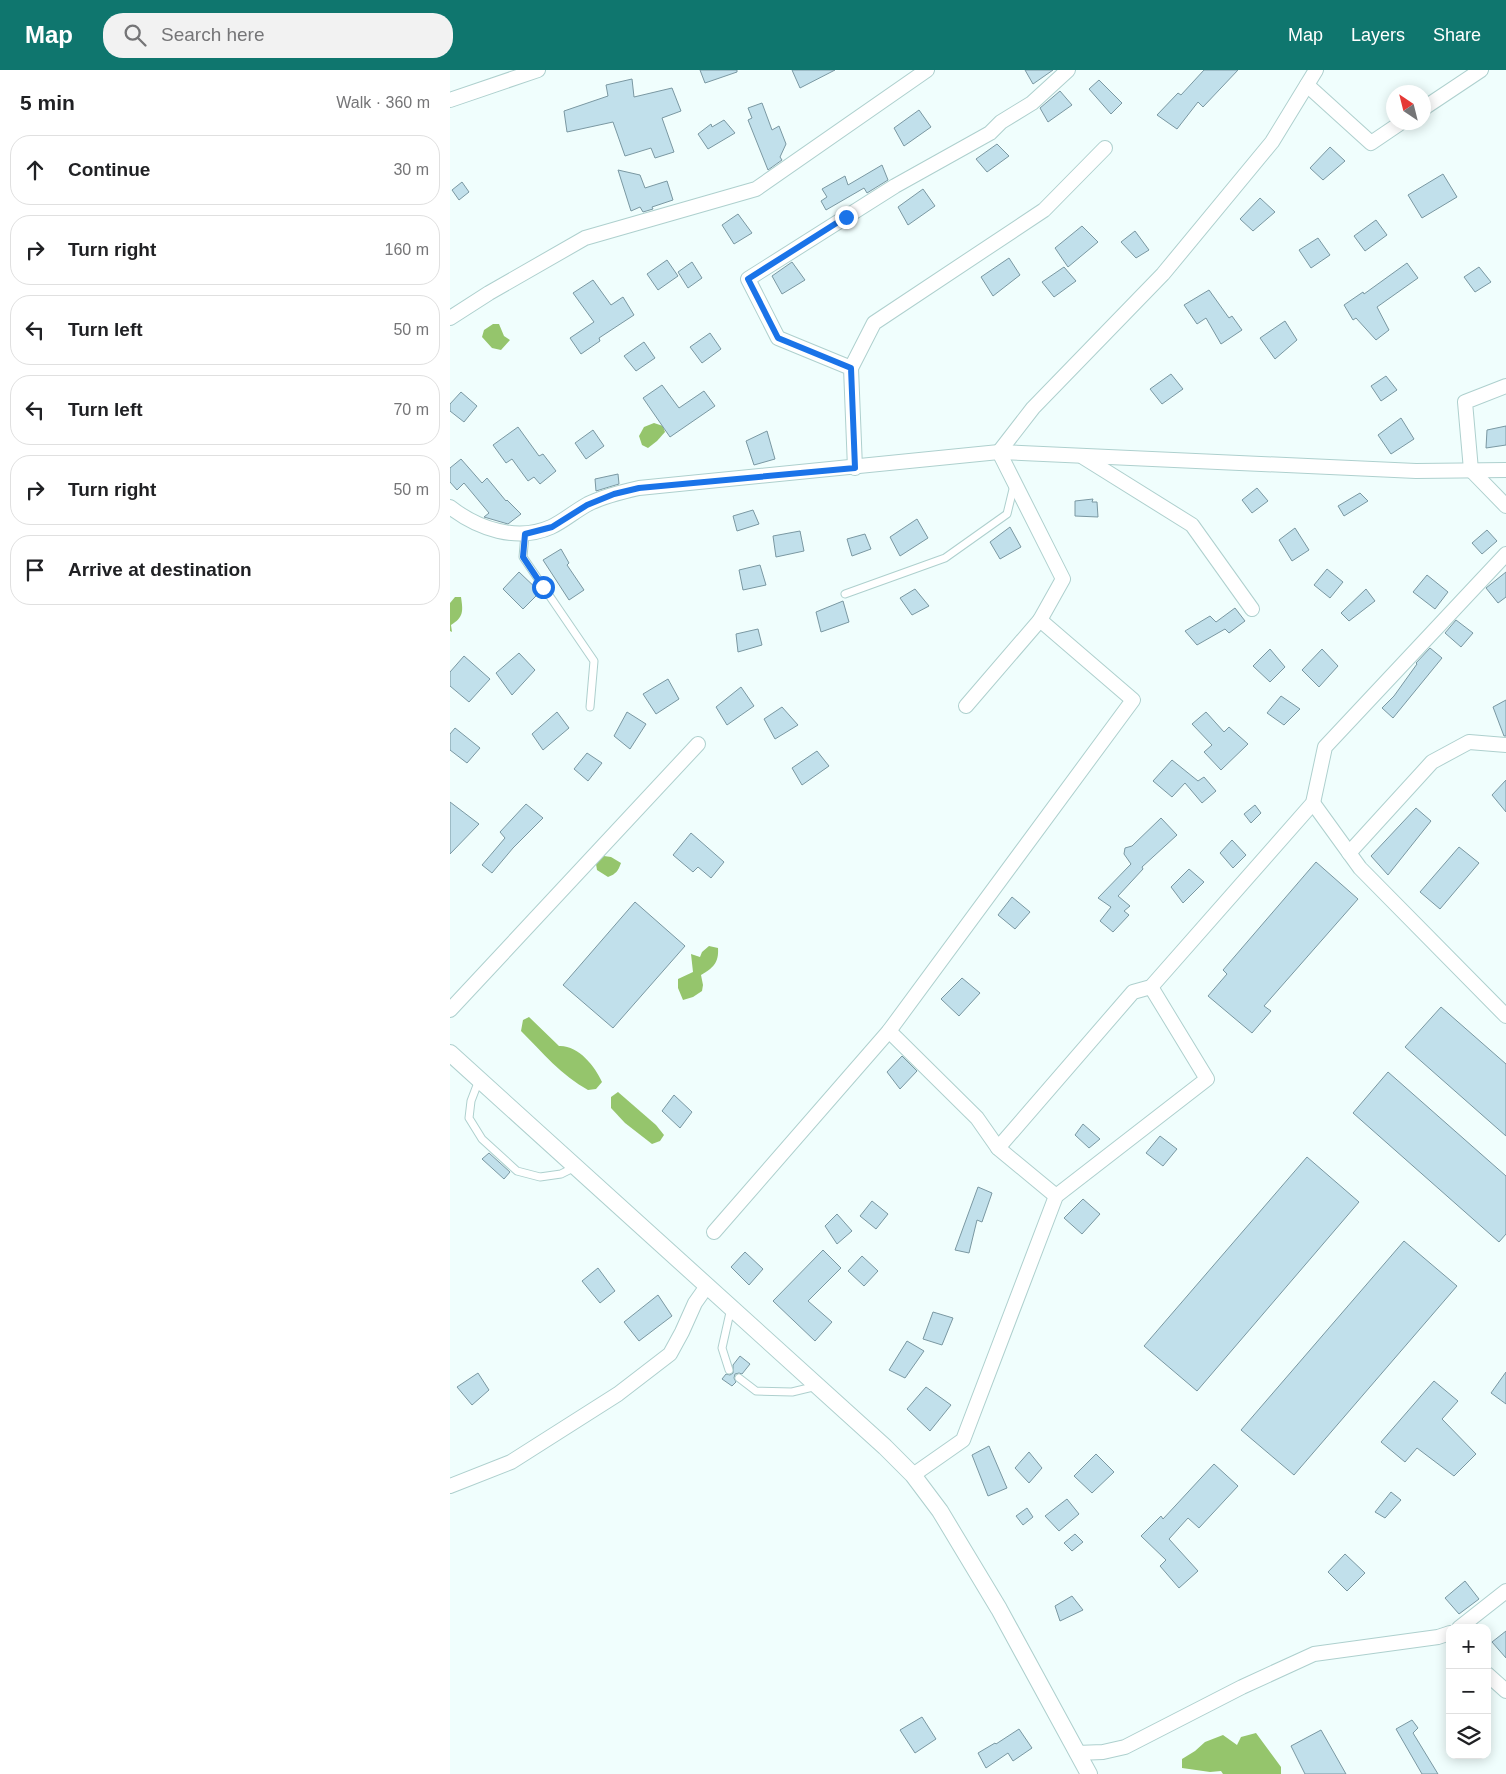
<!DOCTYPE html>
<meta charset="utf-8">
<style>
body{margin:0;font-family:Helvetica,sans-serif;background:#f2f2f2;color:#202124}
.controls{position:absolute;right:15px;bottom:15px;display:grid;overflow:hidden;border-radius:10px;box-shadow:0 2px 12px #0003}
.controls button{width:45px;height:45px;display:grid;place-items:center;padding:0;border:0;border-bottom:1px solid #e0e0e0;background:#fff;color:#202124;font:25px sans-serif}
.compass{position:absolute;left:936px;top:15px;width:45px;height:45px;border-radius:50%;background:#fff;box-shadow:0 2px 12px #0003;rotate:325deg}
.stop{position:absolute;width:15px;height:15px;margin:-11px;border:4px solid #1a73e8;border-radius:50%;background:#fff}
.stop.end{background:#1a73e8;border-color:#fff;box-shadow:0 1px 5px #0008}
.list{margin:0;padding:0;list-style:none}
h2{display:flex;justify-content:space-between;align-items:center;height:65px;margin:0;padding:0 20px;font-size:21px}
h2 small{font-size:16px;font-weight:400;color:#757577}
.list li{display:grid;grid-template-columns:32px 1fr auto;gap:15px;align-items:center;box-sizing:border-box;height:70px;margin:0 10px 10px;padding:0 10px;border:1px solid #e0e0e0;border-radius:20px}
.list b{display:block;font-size:19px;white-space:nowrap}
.list em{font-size:16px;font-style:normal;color:#757577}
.icon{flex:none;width:28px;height:28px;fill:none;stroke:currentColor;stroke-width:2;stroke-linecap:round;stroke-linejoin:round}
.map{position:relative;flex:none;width:1056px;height:1704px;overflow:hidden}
header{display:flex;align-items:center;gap:30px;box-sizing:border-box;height:70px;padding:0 25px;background:#0f766e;color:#fff}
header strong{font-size:24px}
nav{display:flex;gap:28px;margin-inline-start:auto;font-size:18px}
.search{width:350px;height:45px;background:#f2f2f2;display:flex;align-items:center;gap:12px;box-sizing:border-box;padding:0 18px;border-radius:20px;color:#757577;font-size:19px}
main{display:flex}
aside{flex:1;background:#fff}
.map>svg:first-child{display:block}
</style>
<header>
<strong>Map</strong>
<div class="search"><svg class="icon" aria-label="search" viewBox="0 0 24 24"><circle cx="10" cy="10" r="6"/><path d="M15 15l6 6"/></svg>Search here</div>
<nav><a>Map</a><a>Layers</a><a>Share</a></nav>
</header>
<main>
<aside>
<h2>5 min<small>Walk · 360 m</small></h2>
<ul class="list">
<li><svg class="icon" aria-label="ahead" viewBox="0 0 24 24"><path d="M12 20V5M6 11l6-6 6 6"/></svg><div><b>Continue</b></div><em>30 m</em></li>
<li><svg class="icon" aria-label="right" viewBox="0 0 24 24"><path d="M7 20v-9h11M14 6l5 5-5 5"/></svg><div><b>Turn right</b></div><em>160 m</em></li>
<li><svg class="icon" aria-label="left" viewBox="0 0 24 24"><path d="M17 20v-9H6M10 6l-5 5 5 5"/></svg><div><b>Turn left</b></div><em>50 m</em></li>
<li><svg class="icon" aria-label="left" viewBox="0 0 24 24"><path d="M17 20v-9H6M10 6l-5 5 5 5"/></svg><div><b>Turn left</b></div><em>70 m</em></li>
<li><svg class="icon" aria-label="right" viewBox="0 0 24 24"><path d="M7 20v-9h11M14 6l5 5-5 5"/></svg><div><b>Turn right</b></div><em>50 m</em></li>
<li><svg class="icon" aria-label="arrive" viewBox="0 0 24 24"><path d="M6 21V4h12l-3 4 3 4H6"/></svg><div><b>Arrive at destination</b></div></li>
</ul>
</aside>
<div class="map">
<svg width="1056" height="1704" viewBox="0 0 1056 1704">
<rect width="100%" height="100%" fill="#f0fefd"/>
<!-- forest -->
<g fill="#95c56c">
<polygon points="43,254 49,254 54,266 60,270 51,280 42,278 32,267 34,260"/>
<polygon points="204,353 213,356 215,362 207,371 198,378 192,375 189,366 194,357"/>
<path d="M5 527H11C13 541 14 547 1 555L2 562 0 561V533Z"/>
<path d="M154 786 161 787 171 793C168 801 166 804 158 807L147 800 146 794Z"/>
<path d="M259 876 268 878C269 893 263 898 251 905L253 915 252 921 243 927 233 930 228 918V909L243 902 241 884 250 887 252 882Z"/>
<path d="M79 947 109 976C128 975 145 996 152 1012L146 1019 138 1020C112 1006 92 982 71 961L73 950Z"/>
<polygon points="168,1022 206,1055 214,1065 210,1071 202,1074 175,1053 161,1038 161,1027"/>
<polygon points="806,1663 831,1697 831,1704 773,1704 771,1701 760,1702 732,1698 732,1689 745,1681 755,1672 773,1665 787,1675 791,1667"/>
</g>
<!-- building -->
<g fill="#c1e0eb" stroke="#7a98a2">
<polygon points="250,0 287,0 287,2 255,13"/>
<polygon points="342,0 385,0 350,18"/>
<polygon points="575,0 603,0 583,14"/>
<polygon points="754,0 788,0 753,37 748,32 727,59 707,45 728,23 731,25"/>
<polygon points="182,9 184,27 222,18 231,41 212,48 224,82 205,88 201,78 175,86 163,52 117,62 114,41 158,26 156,15"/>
<polygon points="649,10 672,33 661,44 639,19"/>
<polygon points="610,21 622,35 598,52 590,38"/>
<polygon points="312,33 322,60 329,56 336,74 330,87 332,90 318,100 298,50 302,48 298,38"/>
<polygon points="469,40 481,57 454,76 444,58"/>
<polygon points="274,50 285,63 258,79 248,64 261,54 262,57"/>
<polygon points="547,74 559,86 537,102 526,89"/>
<polygon points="880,77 895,91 873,110 860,98"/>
<polygon points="432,95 438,110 417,123 414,118 376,140 371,131 377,127 372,119 395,106 398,115"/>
<polygon points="168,100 190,105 195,118 217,111 223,130 202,137 203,139 193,142 190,137 181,141"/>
<polygon points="993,104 1007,127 972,148 958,125"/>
<polygon points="12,112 19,122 9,130 2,120"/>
<polygon points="473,119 485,136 458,155 448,137"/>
<polygon points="810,128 825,142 803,161 790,149"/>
<polygon points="288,144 302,163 284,174 272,155"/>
<polygon points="926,150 937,165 915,181 904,166"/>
<polygon points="632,156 648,172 618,197 605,178"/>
<polygon points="685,161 699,180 686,188 671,172"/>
<polygon points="868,168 880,185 861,198 849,180"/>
<polygon points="559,188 570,205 543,226 531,207"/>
<polygon points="217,190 228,206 208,220 197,204"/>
<polygon points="242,192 252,208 238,218 228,202"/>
<polygon points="342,192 355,210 332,224 322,206"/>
<polygon points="957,193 968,208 927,237 939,260 926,270 906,248 903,250 894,235 913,222 914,224"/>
<polygon points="614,197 626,211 604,227 592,212"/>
<polygon points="1029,197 1041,212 1025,222 1014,207"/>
<polygon points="143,210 161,235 173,227 184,245 149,268 150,271 131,284 120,268 144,252 123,223"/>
<polygon points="759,220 779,248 782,246 792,260 771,274 756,248 747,254 734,235"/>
<polygon points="835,251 847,270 825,289 810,268"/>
<polygon points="260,263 271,279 252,293 240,277"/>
<polygon points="194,272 205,288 186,301 174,286"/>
<polygon points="721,304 733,319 712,334 700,319"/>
<polygon points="936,306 947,320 931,331 921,316"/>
<polygon points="212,315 229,338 254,321 265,336 220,367 193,328"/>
<polygon points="11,322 27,336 14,352 0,341 0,334"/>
<polygon points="951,348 964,369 941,384 928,365"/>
<polygon points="1056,356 1056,375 1036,378 1037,360"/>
<polygon points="68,357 89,386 93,384 106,401 90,414 84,407 78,411 62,389 56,393 43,375"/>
<polygon points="143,360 154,376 136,389 125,373"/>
<polygon points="317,361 325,389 304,395 296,371"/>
<polygon points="11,389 32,413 37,408 56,431 57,430 71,444 58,454 34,447 39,443 14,413 7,420 0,412 0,398"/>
<polygon points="168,404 169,414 146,421 145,409"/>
<polygon points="807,418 818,431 802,443 792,430"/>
<polygon points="910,423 918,431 894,446 888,436"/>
<polygon points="643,429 642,432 647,432 648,447 625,446 625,431"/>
<polygon points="303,440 309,454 287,461 283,446"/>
<polygon points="467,449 478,468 450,486 440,467"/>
<polygon points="560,457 571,477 550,489 540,472"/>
<polygon points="845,458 859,480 842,491 829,470"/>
<polygon points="1037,460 1047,471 1032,484 1022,473"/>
<polygon points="350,461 354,481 326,487 323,466"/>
<polygon points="415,464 421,479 402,486 397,469"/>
<polygon points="111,479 119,493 117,495 134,520 119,530 93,490"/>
<polygon points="310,495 316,515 293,520 289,500"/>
<polygon points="877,499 893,512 880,528 864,515"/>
<polygon points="69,502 90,522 73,539 53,519"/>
<polygon points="1056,502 1056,527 1048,533 1036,518"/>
<polygon points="977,505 998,522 985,539 963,522"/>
<polygon points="465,519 479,536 462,545 450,528"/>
<polygon points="916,519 925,531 899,551 891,543"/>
<polygon points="393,531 399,552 371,562 366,542"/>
<polygon points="785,538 795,551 779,563 775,559 747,575 735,561 760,546 766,552"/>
<polygon points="1006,550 1023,563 1011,577 995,563"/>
<polygon points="308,559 312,575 288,582 286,564"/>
<polygon points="980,578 992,588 943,648 932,638 944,626 967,594 966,593"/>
<polygon points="820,579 835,597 820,612 803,596"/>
<polygon points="872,579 888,596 869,617 852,600"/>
<polygon points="69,583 85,600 62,625 46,603"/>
<polygon points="14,586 40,609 19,632 0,616 0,602"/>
<polygon points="218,609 229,629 206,644 193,624"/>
<polygon points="291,617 304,636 277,655 266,637"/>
<polygon points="831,626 850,639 834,655 817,643"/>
<polygon points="1056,630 1056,666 1054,666 1043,637"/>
<polygon points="332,637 348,655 325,669 314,649"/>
<polygon points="107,642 119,658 93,680 82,664"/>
<polygon points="177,642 196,654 180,679 164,666"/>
<polygon points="756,642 774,662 779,657 798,674 771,700 754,682 762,675 742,654"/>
<polygon points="5,658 30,678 17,693 0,680 0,664"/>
<polygon points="367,681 379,696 352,715 342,698"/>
<polygon points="137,683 152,693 138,711 124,699"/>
<polygon points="722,690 748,711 754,707 766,721 752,733 735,713 722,727 703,711"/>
<polygon points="1056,710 1056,742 1042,725"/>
<polygon points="0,732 29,754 0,784"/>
<polygon points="76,734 93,748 63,778 42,803 32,795 55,768 50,762"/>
<polygon points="805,735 811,743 801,753 794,744"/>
<polygon points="966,738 981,751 938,805 921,786"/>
<polygon points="711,748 727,765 692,797 693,799 668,826 680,836 674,841 679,845 663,862 650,851 661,837 648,828 681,794 674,784 675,778 682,776"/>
<polygon points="241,763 274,792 261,808 248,797 243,802 223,785"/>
<polygon points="782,770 796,785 783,798 770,783"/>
<polygon points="1009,777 1029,793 990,839 970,822"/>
<polygon points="866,792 908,829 814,936 821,941 802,963 758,926 777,904 773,900"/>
<polygon points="739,799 754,812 733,833 721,817"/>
<polygon points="562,827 580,842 565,859 548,845"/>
<polygon points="185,832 235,876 163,958 113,915"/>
<polygon points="512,908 530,923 509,946 491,929"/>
<polygon points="991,937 1056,994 1056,1066 955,977"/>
<polygon points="452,986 467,1001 450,1019 437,1002"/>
<polygon points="938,1002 1056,1106 1056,1164 1049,1172 903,1043"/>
<polygon points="224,1025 242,1042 230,1058 212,1041"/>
<polygon points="633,1054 650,1069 639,1078 625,1065"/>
<polygon points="710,1066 727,1079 713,1096 696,1083"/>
<polygon points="39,1083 60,1102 54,1109 32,1089"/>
<polygon points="857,1087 909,1132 747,1321 694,1276"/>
<polygon points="528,1117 542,1123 532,1152 527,1150 519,1183 505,1180"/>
<polygon points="633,1129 650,1144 632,1164 614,1148"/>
<polygon points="422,1131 438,1144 426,1159 410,1146"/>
<polygon points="387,1144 402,1161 387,1174 375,1156"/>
<polygon points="954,1171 1007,1216 844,1405 791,1360"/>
<polygon points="373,1180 391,1198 358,1231 382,1252 365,1271 323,1231"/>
<polygon points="295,1182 313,1199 299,1215 281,1197"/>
<polygon points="412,1186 428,1201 414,1216 398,1201"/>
<polygon points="148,1198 165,1221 150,1233 132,1211"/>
<polygon points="208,1225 222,1246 189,1271 174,1252"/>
<polygon points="483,1242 503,1248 492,1275 473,1269"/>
<polygon points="457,1271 474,1281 455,1308 439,1300"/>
<polygon points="290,1286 300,1294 292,1304 289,1303 285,1304 284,1308 286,1312 282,1316 272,1309 276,1304 280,1305 283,1303 283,1295"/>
<polygon points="1056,1302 1056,1334 1041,1323"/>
<polygon points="28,1303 39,1320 22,1335 7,1317"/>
<polygon points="984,1311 1008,1331 992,1349 1026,1384 1004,1406 967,1378 955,1392 931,1372"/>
<polygon points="476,1317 501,1335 480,1361 457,1339"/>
<polygon points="539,1376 557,1418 538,1426 522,1385"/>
<polygon points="579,1382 592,1398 579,1413 565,1398"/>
<polygon points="646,1384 664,1402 642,1423 624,1406"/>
<polygon points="764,1394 788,1416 749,1458 738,1448 719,1469 748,1501 729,1518 710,1496 716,1490 691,1466 711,1446 713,1449"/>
<polygon points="941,1422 951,1430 935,1448 925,1442"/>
<polygon points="617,1429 629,1444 609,1461 595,1446"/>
<polygon points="577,1438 583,1447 573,1455 566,1446"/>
<polygon points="625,1464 633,1472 622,1481 614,1473"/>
<polygon points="895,1484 915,1503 897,1521 878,1502"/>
<polygon points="1015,1511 1029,1529 1009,1544 995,1528"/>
<polygon points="622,1526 633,1540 610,1551 605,1536"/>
<polygon points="1056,1561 1056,1588 1042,1572"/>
<polygon points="472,1647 486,1669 465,1683 450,1660"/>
<polygon points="962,1650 968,1658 963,1663 988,1704 972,1704 946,1659"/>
<polygon points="569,1659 582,1678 563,1691 558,1683 536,1698 528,1683 545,1673 546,1674"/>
<polygon points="871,1660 896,1704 855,1704 841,1676"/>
</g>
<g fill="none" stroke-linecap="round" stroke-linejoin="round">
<!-- service casing -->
<g stroke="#aed0ce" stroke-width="9">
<g id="service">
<polyline points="75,464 73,487 144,591 140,637"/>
<polyline points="395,524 495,488 557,444 564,415"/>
<polyline points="29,1010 21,1031 19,1048 32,1069 67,1101 90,1107 111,1104 125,1097"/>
<polyline points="279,1300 272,1278 281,1238"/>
<polyline points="289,1308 306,1321 342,1322 367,1316"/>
</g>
</g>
<!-- minor casing -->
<g stroke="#aed0ce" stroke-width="16">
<g id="minor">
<polyline points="857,15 921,73 952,52"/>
<polyline points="0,30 88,0"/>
<polyline points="974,38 1031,0"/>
<polyline points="0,248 39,223 135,168 306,119 477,0"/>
<polyline points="401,298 424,253 594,140 655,78"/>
<polyline points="1056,316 1015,332 1021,400 1056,436"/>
<polyline points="633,387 742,455 802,539"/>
<polyline points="405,398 401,298 328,268 298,209 445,116 540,63 551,52 582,33 618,0"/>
<path d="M0 437C28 459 67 472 101 457 114 451 125 441 138 434 154 426 171 422 189 418L549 382 966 401 1056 400"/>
<polyline points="516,636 590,550"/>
<polyline points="863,733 910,798 1056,946"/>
<polyline points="899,783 982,692 1019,672 1056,675"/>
<polyline points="0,940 248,674"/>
<polyline points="439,961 527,1048 548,1078 606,1126"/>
<polyline points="548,1078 683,922 701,917 863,733 875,677 1056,484"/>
<polyline points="264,1162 439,961 683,630 590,550 613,509 549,382 583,338 713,204 822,72 866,0"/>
<polyline points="463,1405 513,1370 606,1126 757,1009 701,917"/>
<polyline points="0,1416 61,1392 168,1324 220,1284 232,1262 245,1233 257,1216"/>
<polyline points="1009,1558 1056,1521"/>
<polyline points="1037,1604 1056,1621"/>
<polyline points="627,1683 653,1682 675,1677 792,1617 864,1584 988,1567 1000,1563"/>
</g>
</g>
<!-- tertiary casing -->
<g stroke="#aed0ce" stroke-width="18">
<polyline id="tertiary" points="0,983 435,1377 463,1405 490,1441 549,1539 639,1704"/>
</g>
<!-- service -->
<use href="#service" stroke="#fff" stroke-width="7"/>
<!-- minor -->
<use href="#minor" stroke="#fff" stroke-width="14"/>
<!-- tertiary -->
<use href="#tertiary" stroke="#fff" stroke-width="16"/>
</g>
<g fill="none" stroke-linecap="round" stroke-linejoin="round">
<!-- route -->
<polyline stroke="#1a73e8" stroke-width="6" points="93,517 73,487 75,464 102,457 137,435 164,424 189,418 405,398 401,298 328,268 298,209 396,147"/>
</g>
</svg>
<div class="controls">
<button>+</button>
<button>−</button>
<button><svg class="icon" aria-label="layers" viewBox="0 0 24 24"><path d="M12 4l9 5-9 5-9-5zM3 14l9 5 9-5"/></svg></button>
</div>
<svg class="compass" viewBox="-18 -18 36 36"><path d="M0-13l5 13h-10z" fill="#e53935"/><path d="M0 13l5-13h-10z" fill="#757577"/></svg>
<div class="stop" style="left:93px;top:517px"></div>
<div class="stop end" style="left:396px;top:147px"></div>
</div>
</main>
